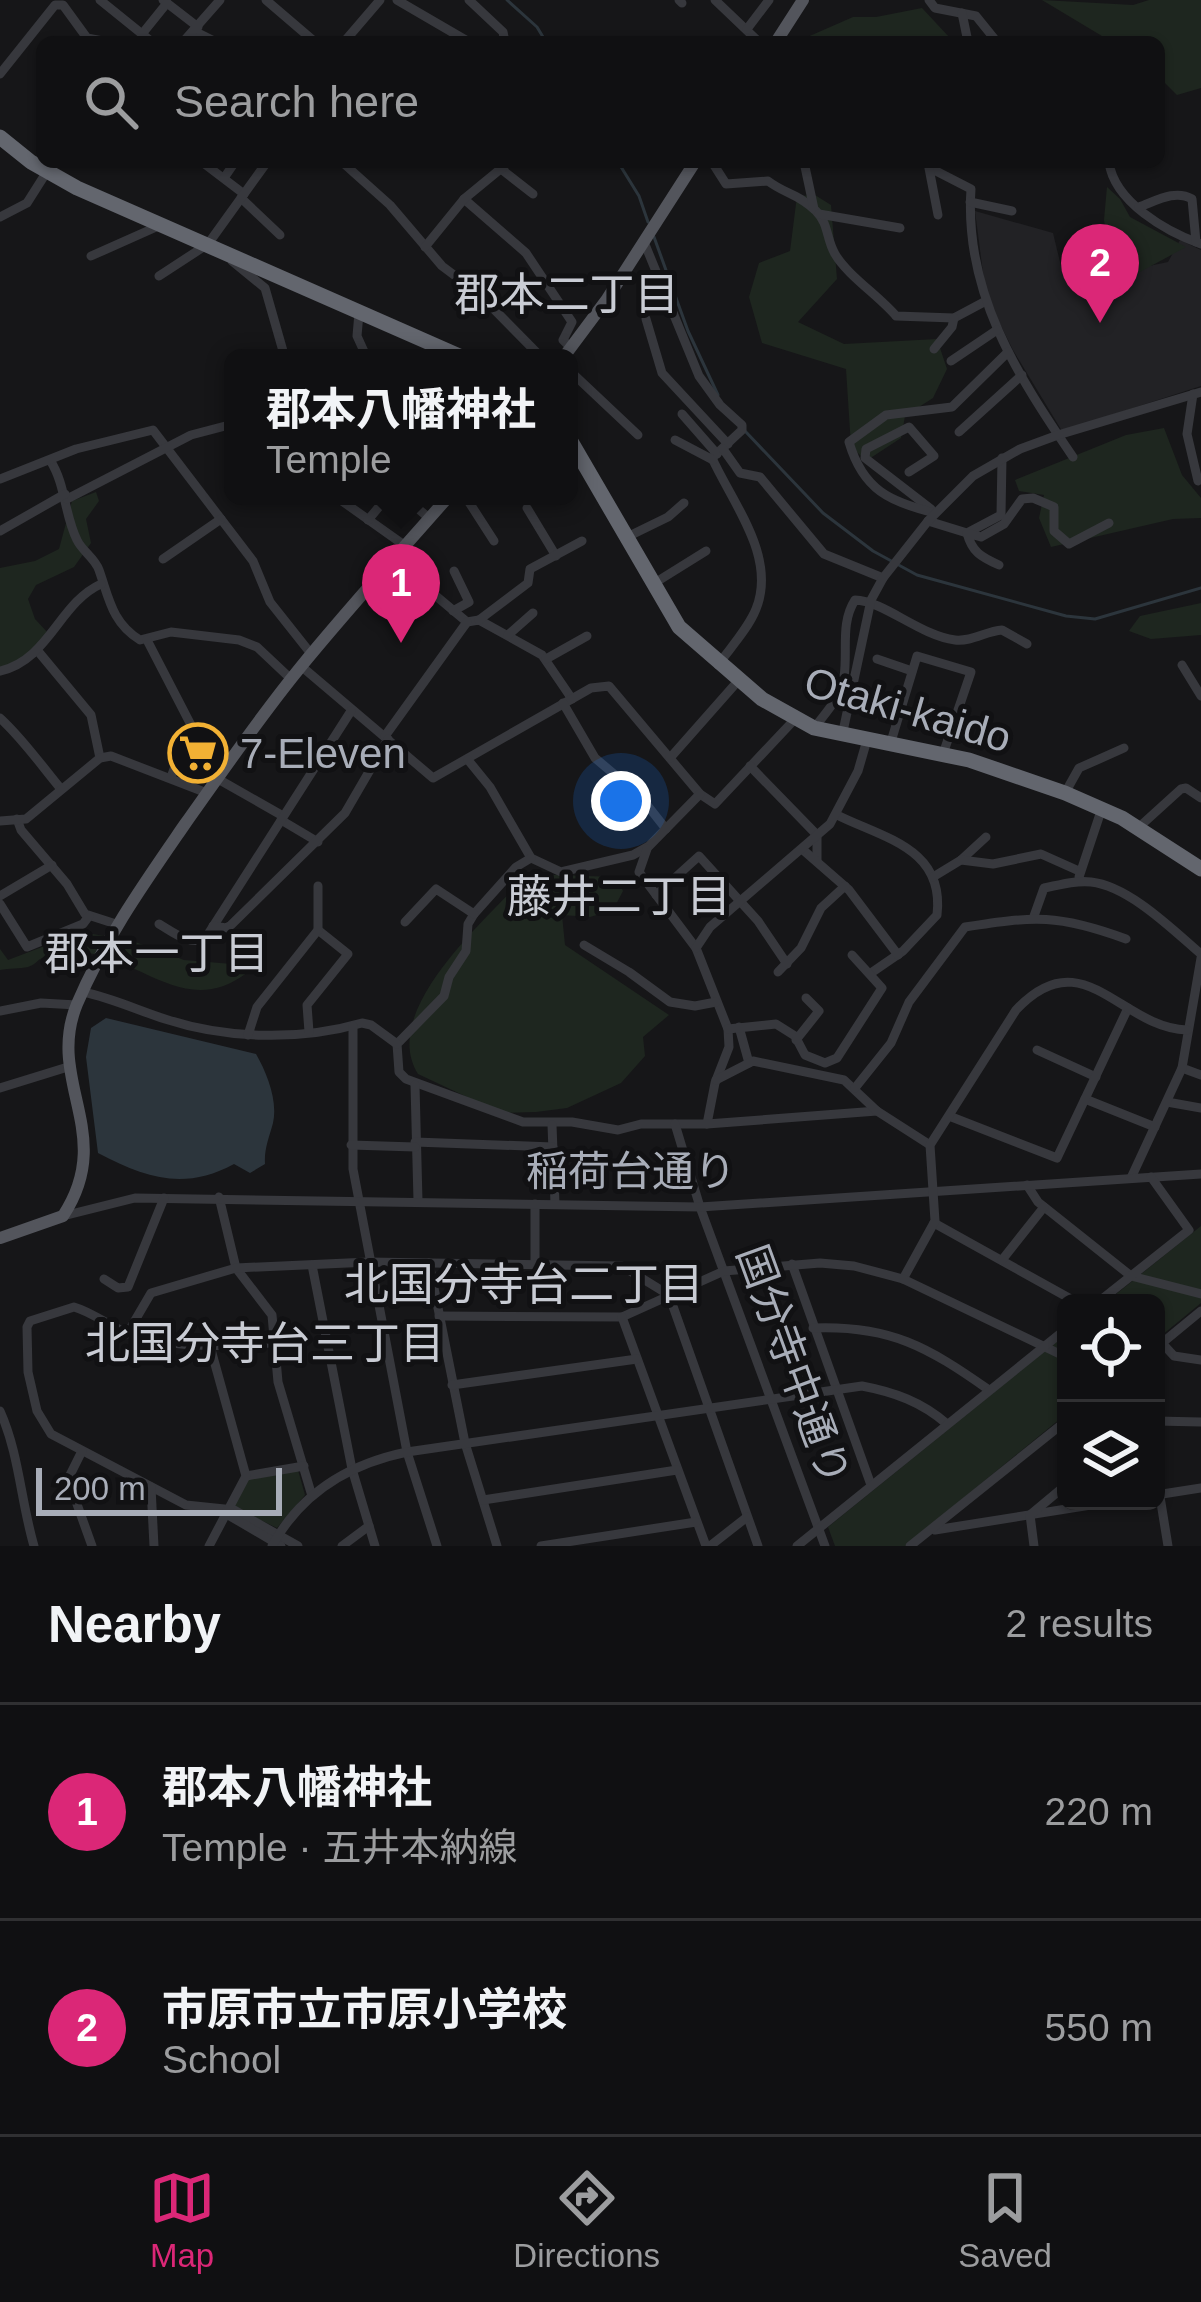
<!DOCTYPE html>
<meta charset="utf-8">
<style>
body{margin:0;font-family:Helvetica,"Noto Sans JP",sans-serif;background:#1e1e20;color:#f1f3f6}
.controls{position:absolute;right:36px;bottom:36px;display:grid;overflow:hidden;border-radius:18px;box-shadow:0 3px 9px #0004}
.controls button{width:108px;height:108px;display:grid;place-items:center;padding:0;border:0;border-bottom:3px solid #303032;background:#101012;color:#f1f3f6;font:60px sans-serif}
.scale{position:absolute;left:36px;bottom:30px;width:246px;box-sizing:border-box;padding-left:12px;border:6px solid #a8adb8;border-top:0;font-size:33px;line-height:42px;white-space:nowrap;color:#a8adb8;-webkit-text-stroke:9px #111113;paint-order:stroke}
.you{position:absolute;left:621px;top:801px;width:42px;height:42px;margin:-30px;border:9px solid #fff;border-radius:50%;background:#1a73e8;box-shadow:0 0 0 18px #1a73e833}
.badge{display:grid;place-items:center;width:78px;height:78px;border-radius:50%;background:#db2777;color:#fff;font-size:39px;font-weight:700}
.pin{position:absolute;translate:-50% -99px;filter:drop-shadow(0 3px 6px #0008)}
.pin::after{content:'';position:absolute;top:63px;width:42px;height:36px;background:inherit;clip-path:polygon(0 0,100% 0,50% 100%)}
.popup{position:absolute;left:224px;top:349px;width:354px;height:156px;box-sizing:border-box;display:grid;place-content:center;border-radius:18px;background:#101012;filter:drop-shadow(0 3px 9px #0005);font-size:39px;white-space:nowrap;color:#9c9d9f}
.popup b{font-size:45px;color:#f1f3f6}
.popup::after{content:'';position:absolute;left:50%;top:100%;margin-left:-24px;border:24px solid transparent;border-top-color:#101012}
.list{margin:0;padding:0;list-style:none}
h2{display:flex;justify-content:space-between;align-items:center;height:156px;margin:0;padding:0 48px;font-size:51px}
h2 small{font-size:39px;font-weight:400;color:#9c9d9f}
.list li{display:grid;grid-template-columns:78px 1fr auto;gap:36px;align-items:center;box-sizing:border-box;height:216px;padding:0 48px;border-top:3px solid #303032}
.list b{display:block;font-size:45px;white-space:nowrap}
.list p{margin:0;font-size:39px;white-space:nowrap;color:#9c9d9f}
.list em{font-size:39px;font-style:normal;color:#9c9d9f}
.icon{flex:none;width:66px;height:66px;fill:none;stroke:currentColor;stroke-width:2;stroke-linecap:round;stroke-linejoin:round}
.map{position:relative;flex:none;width:1201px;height:1546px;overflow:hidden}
.search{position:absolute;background:#101012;box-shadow:0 3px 9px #0004;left:36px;right:36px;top:36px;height:132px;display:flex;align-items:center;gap:30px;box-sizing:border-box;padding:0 42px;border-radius:18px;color:#9c9d9f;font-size:45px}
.sheet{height:588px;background:#101012}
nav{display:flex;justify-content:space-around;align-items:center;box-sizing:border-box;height:168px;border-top:3px solid #303032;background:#101012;font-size:33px;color:#9c9d9f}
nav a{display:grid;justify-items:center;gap:6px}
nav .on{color:#db2777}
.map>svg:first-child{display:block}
</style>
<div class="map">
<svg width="1201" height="1546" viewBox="0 0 1201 1546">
<rect width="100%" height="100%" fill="#161618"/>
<!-- built -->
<polygon fill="#222225" points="975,211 1053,233 1061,266 1119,254 1125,271 1168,262 1180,240 1201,250 1201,386 1062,431 1013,350 986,296"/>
<!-- green -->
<g fill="#1e261f">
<polygon points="1042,0 1133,5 1149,0 1201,0 1201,88 1177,95 1159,77 1159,42 1112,42"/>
<polygon points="922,8 949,37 946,42 796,42 853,17 876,17"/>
<polygon points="1107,187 1120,199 1130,217 1186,247 1116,285 1104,220"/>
<polygon points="815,195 831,205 837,279 798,322 844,344 937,339 947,369 933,398 905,416 901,438 866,461 851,446 846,369 762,343 749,297 759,263 790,251 797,196"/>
<polygon points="1164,428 1182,475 1201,498 1201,518 1173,519 1051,547 1039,518 1044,495 1019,491 1015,480 1126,435"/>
<polygon points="96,492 99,501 86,519 91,543 74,567 36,585 28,599 35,619 47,632 45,640 0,676 0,568 35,561 59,549 72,501"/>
<polygon points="1201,603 1201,635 1151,639 1129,631 1140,616"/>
<path d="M528 874 616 877 623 891 613 910 590 917 562 915 565 945 669 1015 643 1037 645 1056 621 1083 567 1108 536 1112 501 1113 418 1074C378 1010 489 917 528 874Z"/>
<path d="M92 934 130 940 184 960 244 965 248 972C186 1020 141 957 81 952 70 952 54 953 44 957 35 961 37 964 28 967 20 969 9 968 0 970V949L8 960 71 936Z"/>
<polygon points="1201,1226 1201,1303 1156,1340 1156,1303 1105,1303"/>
<polygon points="1066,1334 1066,1414 905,1546 835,1546 828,1527"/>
<polygon points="298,1470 305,1495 277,1528 234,1507 248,1479"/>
</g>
<!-- water -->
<path fill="#2c353c" d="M106 1018 256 1054C267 1073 278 1101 273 1123 269 1138 264 1149 265 1164L250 1173 234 1164C184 1191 146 1178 98 1153L86 1057 91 1028Z"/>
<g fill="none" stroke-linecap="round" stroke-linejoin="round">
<!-- stream -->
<g stroke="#2c353c" stroke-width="3">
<polyline points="507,0 537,27 546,42"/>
<polyline points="618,162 639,196 648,222"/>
<polyline points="654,237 688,331 718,395"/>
<polyline points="745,431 823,513 873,551 917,575 1066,616 1095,619 1201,588"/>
</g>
<!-- minor -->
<g stroke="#37383d" stroke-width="9">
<polyline points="100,0 152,42"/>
<polyline points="163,0 198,27"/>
<polyline points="266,0 315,42"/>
<polyline points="397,0 469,42"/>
<polyline points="469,0 503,32 505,42"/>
<polyline points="679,0 682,3"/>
<polyline points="715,0 759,42"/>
<polyline points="929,0 935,8 976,16 997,42"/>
<polyline points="962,13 968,42"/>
<polyline points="747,29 769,0"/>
<polyline points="194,31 216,42"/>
<polyline points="142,34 167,3"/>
<polyline points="183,42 220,0"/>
<polyline points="344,42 380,0"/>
<polyline points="0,74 55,5 63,5 87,38 108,42"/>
<polyline points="202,162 244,194"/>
<polyline points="342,162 390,205 442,266 478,293 542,358"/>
<path d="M712 162 726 184 768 181C785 194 797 193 816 211 829 224 826 239 835 254 847 275 879 296 896 316L954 318 984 302"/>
<polyline points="804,162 814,209"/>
<path d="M927 162 936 171 971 189C964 292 1017 375 1073 457"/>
<path d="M1109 162C1114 202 1167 232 1201 244"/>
<polyline points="928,163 938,215"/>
<polyline points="501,169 533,194"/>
<polyline points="224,178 235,162"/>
<polyline points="241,198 280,235"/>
<polyline points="464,199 526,253 572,322 563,340 571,348"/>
<polyline points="970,202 1012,211"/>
<path d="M1139 207C1156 201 1175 189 1192 199L1196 242"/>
<polyline points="819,214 900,228"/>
<polyline points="0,217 27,203 53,162"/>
<path d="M644 242 699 376 720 405 742 425V430L712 458C733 504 777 557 756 609 748 629 730 648 718 665"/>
<polyline points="425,247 464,199 509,162"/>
<polyline points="91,256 163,224"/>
<polyline points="232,261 265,288 285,358"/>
<polyline points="159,276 208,244 267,162"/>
<polyline points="359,313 357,336 367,358"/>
<polyline points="646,319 662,373 728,444"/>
<polyline points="934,349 952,327 954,318"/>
<polyline points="342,355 342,358"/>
<polyline points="951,361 997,330"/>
<polyline points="569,370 638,435"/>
<polyline points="1193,394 1187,434 1198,481"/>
<polyline points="682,414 717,454"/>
<polyline points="959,432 1022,375"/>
<polyline points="675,440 713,460"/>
<polyline points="723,449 740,473 760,477 824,554 883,578"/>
<path d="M50 460C66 485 64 514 77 540 82 551 95 558 99 570 109 598 112 623 140 640L171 632 239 640 257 647 291 679"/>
<polyline points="909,472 934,456 909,427 866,449 865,458 931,509"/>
<polyline points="0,479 76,449 153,430 253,561 270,602 312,655"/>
<polyline points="335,496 404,545"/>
<polyline points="403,496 429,518"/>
<polyline points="465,496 494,541"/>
<polyline points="67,499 191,435 233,424"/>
<polyline points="527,508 556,556"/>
<path d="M935 513C890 502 863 490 849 442L886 415 952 407 1008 352"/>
<polyline points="368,520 388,496"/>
<polyline points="928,521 967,533 1001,515 1002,458"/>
<polyline points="0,531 65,494"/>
<polyline points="627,537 668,517 684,503"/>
<polyline points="163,559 221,519"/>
<polyline points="392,559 467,622 479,620 542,655 572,699"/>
<path d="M999 565C981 557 972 552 967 533L981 537 1004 524 1022 499 1033 498 1054 507V531L1069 544 1109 523"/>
<polyline points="653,584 706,551"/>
<polyline points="453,611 469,602 454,571"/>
<polyline points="479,620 528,583 530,569 582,541"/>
<polyline points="508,635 533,613"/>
<polyline points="147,640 191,725 171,777"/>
<polyline points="37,650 91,715 100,758"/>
<polyline points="546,659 587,636"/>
<polyline points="877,659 912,671"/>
<polyline points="1182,665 1201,696"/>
<polyline points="301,666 433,778 591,688 609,686 700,794 715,804 795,719"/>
<path d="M0 671C49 660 59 603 101 584"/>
<polyline points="563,703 595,758 640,796 666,829"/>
<path d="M0 718C24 740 40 764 61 789"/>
<path d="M815 727C827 711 841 697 844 677 848 651 840 623 855 600 884 601 919 635 955 640 972 642 986 631 1002 630L1027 644"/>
<polyline points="385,736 467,622"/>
<polyline points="842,736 871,600 883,578 928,521 973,476 1020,449 1058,435 1201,392"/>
<polyline points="890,745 917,656 971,672 943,754"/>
<polyline points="670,758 738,681"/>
<polyline points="468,760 490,787 531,858 561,872 633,855 649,846 700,794"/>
<polyline points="750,766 817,835 817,861"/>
<polyline points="218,779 283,816"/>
<polyline points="1065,793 1079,768 1124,748"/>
<path d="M837 815C883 838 945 848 937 915L903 951 871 973"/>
<polyline points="17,819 21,830 67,884 85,914 116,924"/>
<polyline points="281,820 318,842"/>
<polyline points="0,821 26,819 100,758 111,756 207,793"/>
<polyline points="1138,828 1181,789 1186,788 1201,798"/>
<polyline points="647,849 639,872 696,948 728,1029 729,1047 715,1083 707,1124"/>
<polyline points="802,849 849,890 898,955"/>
<polyline points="531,858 516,867 474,914 468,924 466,951 449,977 444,996 397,1044 399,1072 406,1079 523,1122 572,1122 618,1130 641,1124 707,1124 877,1111"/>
<polyline points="961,860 986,837"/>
<polyline points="933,877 961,860 993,864 1041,854 1079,871"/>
<polyline points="1079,877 1102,808"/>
<polyline points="656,895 699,856 758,921 787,964"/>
<polyline points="0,896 52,865"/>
<polyline points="0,904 27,947 83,924 89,916"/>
<path d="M1034 916 1044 888C1059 885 1075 880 1091 882 1129 886 1173 930 1201 954"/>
<polyline points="405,922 436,889 474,914"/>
<path d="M159 924C173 932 188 945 205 939L351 711"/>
<polyline points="213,926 226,928 231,925 345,813 388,739"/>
<polyline points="584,945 629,972 670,1002 695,1006 716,1002"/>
<polyline points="696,948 710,927 830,824 858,771 867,740"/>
<polyline points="778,972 801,948 821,908 845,886"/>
<path d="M83 992C112 998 137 1010 165 1019 226 1039 300 1041 362 1023L371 1025 397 1044"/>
<polyline points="0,1011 41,1003 77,1005"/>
<polyline points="353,1026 353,1169 407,1452 437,1546"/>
<polyline points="739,1027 749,1063"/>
<polyline points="728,1029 776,1024 795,1036 805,1055 825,1063 837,1058 882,988 852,955"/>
<polyline points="309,1032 307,1005 348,954 318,930"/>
<polyline points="248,1035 257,1007 318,930 318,886"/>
<polyline points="796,1040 819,1011 806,998"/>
<polyline points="1037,1050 1096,1077"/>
<polyline points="1182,1068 1201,1075"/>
<polyline points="716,1080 753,1061 844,1080 877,1111 930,1145"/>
<polyline points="415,1085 418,1201"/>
<polyline points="0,1088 71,1066"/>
<path d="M855 1088 891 1043 909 1002 965 927C1035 916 1058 914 1126 939"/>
<polyline points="1085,1099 1155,1127"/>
<polyline points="1167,1102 1201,1108"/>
<polyline points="949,1116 1057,1158 1128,1008"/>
<polyline points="675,1124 700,1207 825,1546"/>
<polyline points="552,1125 555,1204"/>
<polyline points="415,1142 553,1147"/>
<polyline points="351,1145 415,1147"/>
<polyline points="1131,1178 1182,1068 1201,958"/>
<polyline points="1027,1185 1038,1202 1131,1276 1201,1294"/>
<polyline points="219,1197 236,1268 272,1315 278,1382 312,1496"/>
<polyline points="535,1204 535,1263"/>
<polyline points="63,1216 135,1198 700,1207 1201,1174"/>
<polyline points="934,1223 1078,1303"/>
<polyline points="1002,1260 1044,1207"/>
<polyline points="429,1263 465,1443 497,1546"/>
<polyline points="792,1264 871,1485"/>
<polyline points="312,1265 352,1469 375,1546"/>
<polyline points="104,1279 118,1288 128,1287 164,1198"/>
<path d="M903 1279 935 1221 930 1145 1016 1010C1083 938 1120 1028 1187 1030"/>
<polyline points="1097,1303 1189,1230 1151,1177"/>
<polyline points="439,1316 622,1317 724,1271 820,1263 854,1266 903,1279 1066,1357"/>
<polyline points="622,1317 706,1546"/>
<path d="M813 1328C890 1325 928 1347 989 1390"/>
<polyline points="127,1334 151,1293 236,1268 369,1262 622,1266 669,1295 758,1546"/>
<path d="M273 1343C225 1346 180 1349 133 1335 112 1329 95 1313 74 1307L30 1321 27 1327 28 1372 37 1411 51 1434 186 1505 234 1510 298 1546"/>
<polyline points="1162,1343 1174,1356 1201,1360"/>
<polyline points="1156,1348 1201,1311"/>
<polyline points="452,1385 637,1359"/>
<path d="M0 1411C19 1453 21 1502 34 1546"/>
<polyline points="1156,1421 1201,1422"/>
<polyline points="82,1451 68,1479 92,1546"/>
<polyline points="1156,1472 1168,1546"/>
<polyline points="246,1476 304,1466"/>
<polyline points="151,1487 154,1546"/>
<polyline points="1156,1495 1201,1488"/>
<polyline points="483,1500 677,1470"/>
<polyline points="227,1510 230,1516 281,1546"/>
<polyline points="935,1530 1116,1501"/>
<polyline points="209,1546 246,1476 210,1346"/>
<path d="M272 1546C301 1493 349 1464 407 1452L862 1386C894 1392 922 1402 947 1424"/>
<polyline points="342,1546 369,1526"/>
<polyline points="541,1546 696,1522"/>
<polyline points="710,1546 747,1517"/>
<polyline points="797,1546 1066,1329"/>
<polyline points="910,1546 1066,1421"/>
<polyline points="1034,1546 1030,1515 1066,1485"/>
</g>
<!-- major -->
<g stroke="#53555c" stroke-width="12">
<polyline points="776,42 803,0"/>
<polyline points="563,358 607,299 695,162"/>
<path d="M0 1238 63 1216C117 1134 45 1081 77 1004 105 938 145 882 185 824 222 772 259 718 299 669 347 610 399 553 449 496"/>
</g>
<!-- highway -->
<g stroke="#63666e" stroke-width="15">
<polyline points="0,137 31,162 77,188 464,358"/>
<polyline points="569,438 679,627 762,699 814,728 969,760 1065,793 1122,818 1201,869"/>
</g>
</g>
<!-- icons -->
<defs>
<g id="supermarket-ring" transform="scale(3)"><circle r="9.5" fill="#111113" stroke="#f2b134" stroke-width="1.5"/><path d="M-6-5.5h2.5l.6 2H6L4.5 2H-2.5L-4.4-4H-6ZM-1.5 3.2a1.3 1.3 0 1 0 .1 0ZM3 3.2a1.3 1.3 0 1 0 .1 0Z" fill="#f2b134"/></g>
</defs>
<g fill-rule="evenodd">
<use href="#supermarket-ring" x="198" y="753"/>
</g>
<g text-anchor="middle" stroke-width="10" stroke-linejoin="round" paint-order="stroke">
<!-- street labels -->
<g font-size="42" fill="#a8adb8" stroke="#111113">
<text transform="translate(908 709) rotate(16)" y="15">Otaki-kaido</text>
<text x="631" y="1186">稲荷台通り</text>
<text transform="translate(794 1365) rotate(70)" y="15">国分寺中通り</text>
</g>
<!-- poi labels -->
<g font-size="42" fill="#a8adb8" stroke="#111113" text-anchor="start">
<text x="240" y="768">7-Eleven</text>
</g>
<!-- neighbourhood labels -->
<g font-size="45" fill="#c9ccd4" stroke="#111113">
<text x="567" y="310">郡本二丁目</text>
<text x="619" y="912">藤井二丁目</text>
<text x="157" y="969">郡本一丁目</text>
<text x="524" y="1300">北国分寺台二丁目</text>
<text x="265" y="1359">北国分寺台三丁目</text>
</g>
</g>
</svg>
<div class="controls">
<button><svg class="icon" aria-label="locate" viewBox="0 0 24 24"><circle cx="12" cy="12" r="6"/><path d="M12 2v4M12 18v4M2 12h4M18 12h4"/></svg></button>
<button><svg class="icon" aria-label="layers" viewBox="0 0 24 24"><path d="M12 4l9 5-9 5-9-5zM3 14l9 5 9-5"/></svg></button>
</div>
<div class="scale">200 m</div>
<div class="you"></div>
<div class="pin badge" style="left:401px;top:643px">1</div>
<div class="popup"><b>郡本八幡神社</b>Temple</div>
<div class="pin badge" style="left:1100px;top:323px">2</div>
<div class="search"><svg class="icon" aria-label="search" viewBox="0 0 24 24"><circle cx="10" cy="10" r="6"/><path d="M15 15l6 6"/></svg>Search here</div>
</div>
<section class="sheet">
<h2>Nearby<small>2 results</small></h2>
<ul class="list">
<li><span class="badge">1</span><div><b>郡本八幡神社</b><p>Temple · 五井本納線</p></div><em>220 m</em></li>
<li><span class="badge">2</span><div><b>市原市立市原小学校</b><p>School</p></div><em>550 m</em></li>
</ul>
</section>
<nav>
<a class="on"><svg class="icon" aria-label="map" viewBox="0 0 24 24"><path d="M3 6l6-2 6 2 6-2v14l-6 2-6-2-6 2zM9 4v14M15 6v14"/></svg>Map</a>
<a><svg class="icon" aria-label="directions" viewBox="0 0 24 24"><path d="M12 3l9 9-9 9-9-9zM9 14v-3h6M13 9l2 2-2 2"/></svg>Directions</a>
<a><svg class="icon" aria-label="saved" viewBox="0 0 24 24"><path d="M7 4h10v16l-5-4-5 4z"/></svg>Saved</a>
</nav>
